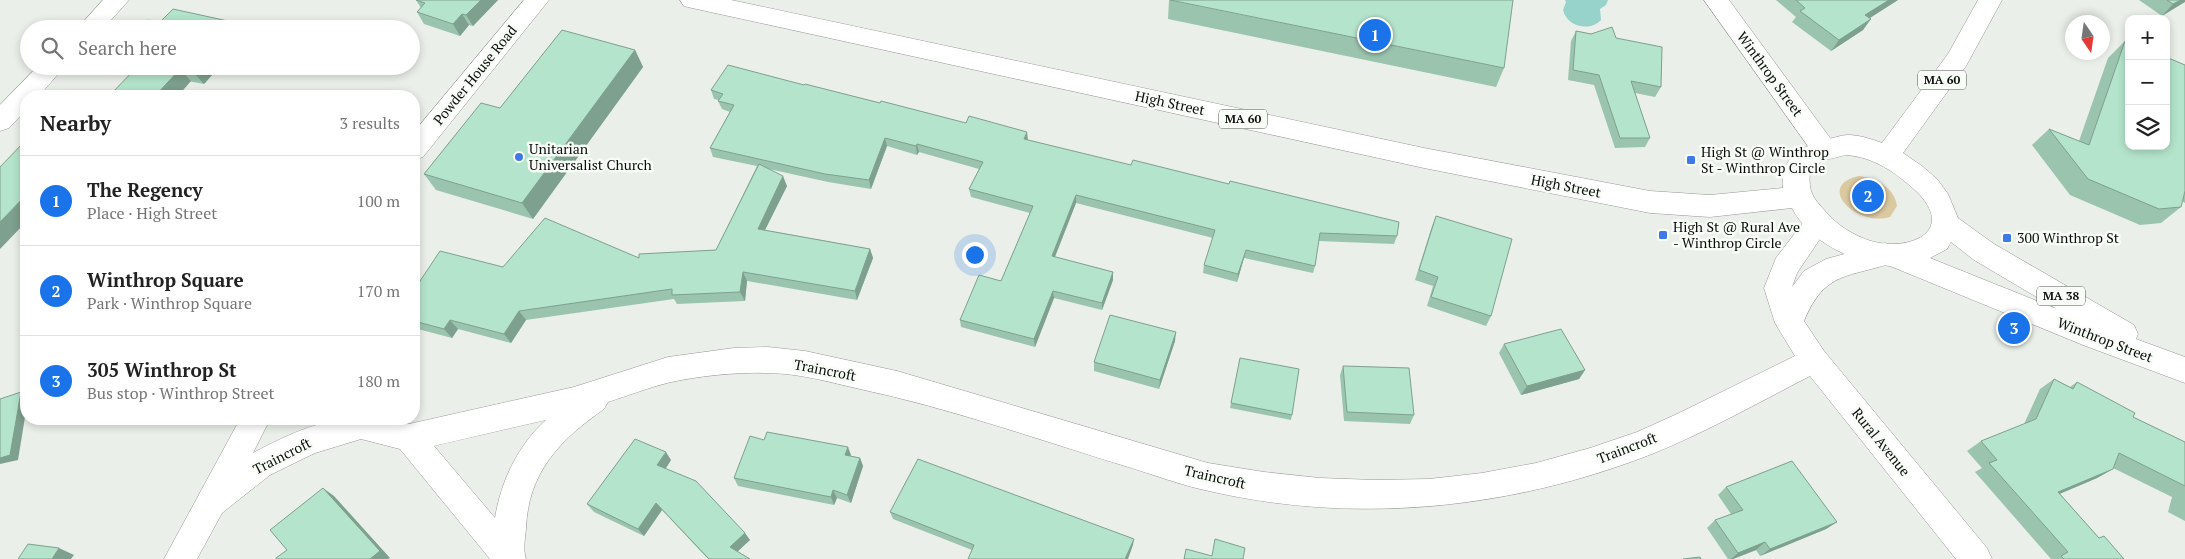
<!DOCTYPE html>
<meta charset="utf-8">
<style>
body{margin:0;font-family:"PT Serif",serif;background:#f6f6f6;color:#222}
.controls{position:absolute;right:15px;top:15px;display:grid;overflow:hidden;border-radius:10px;box-shadow:0 2px 8px #0003}
.controls button{width:45px;height:45px;display:grid;place-items:center;padding:0;border:0;border-bottom:1px solid #e0e0e0;background:#fff;color:#222;font:25px sans-serif}
.compass{position:absolute;left:2065px;top:15px;width:45px;height:45px;border-radius:50%;background:#fff;box-shadow:0 2px 8px #0003;rotate:167deg}
.you{position:absolute;left:974px;top:254px;width:18px;height:18px;margin:-12px;border:4px solid #fff;border-radius:50%;background:#1a73e8;box-shadow:0 0 0 8px #1a73e833}
.badge{display:grid;place-items:center;width:32px;height:32px;border-radius:50%;background:#1a73e8;color:#fff;font-size:16px;font-weight:700}
.pin{position:absolute;translate:-50% -50%;border:2px solid #fff;box-shadow:0 1px 5px #0006}
.list{margin:0;padding:0;list-style:none}
h2{display:flex;justify-content:space-between;align-items:center;height:65px;margin:0;padding:0 20px;font-size:21px}
h2 small{font-size:16px;font-weight:400;color:#767676}
.list li{display:grid;grid-template-columns:32px 1fr auto;gap:15px;align-items:center;box-sizing:border-box;height:90px;padding:0 20px;border-top:1px solid #e0e0e0}
.list b{display:block;font-size:19px;white-space:nowrap}
.list p{margin:0;font-size:16px;white-space:nowrap;color:#767676}
.list em{font-size:16px;font-style:normal;color:#767676}
.icon{flex:none;width:28px;height:28px;fill:none;stroke:currentColor;stroke-width:2;stroke-linecap:round;stroke-linejoin:round}
.map{position:relative;flex:none;width:2185px;height:559px;overflow:hidden}
.search{position:absolute;background:#fff;box-shadow:0 2px 8px #0003;left:20px;top:20px;width:400px;height:55px;display:flex;align-items:center;gap:12px;box-sizing:border-box;padding:0 18px;border-radius:28px;color:#767676;font-size:19px}
.panel{position:absolute;background:#fff;box-shadow:0 2px 8px #0003;left:20px;top:90px;width:400px;height:335px;border-radius:20px}
.map>svg:first-child{display:block}
</style>
<div class="map">
<svg width="2185" height="559" viewBox="0 0 2185 559">
<rect width="100%" height="100%" fill="#eaefe9"/>
<!-- green -->
<path fill="#dbc9a0" d="M1859 176C1877 179 1894 187 1897 206L1890 217C1855 227 1815 185 1859 176Z"/>
<!-- water -->
<path fill="#97d2cb" d="M1565 0H1608L1606 5 1600 9 1601 20C1590 32 1567 27 1563 10L1566 2Z"/>
<g fill="none" stroke-linecap="round" stroke-linejoin="round">
<!-- minor casing -->
<g stroke="#949893" stroke-width="1">
<g id="minor">
<polygon points="103,0 129,0 103,29 77,29"/>
<polygon points="524,0 549,0 423,157 414,160 414,132"/>
<polygon points="38,66 65,66 39,96 26,96 26,110 9,128 0,131 0,105"/>
<path d="M1817 213 1826 216 1830 224 1797 273 1792 287 1804 271 1826 259 1885 243 1895 246 1899 254 1895 262C1849 278 1825 270 1804 321L1824 351 1987 548 1992 559H1956L1810 376C1758 403 1706 432 1652 454 1511 509 1357 525 1209 491 1180 485 1152 474 1125 466 1037 439 949 408 860 389 829 382 798 373 767 373 736 372 697 376 667 383 647 388 627 396 608 402L604 409C560 440 528 472 526 529 525 538 523 550 526 559H490L400 449 361 439 315 453 270 475 222 513 197 559H164L240 419H270L253 453C307 424 348 409 409 424L574 387 668 357 734 348 768 347 805 351 897 371 1208 463 1264 472 1320 478 1375 480 1429 479 1482 473 1536 463 1590 448 1637 432 1677 414 1795 356 1775 323 1764 288 1776 258 1808 216ZM546 420C518 445 501 481 495 518L434 446Z"/>
</g>
</g>
<!-- tertiary casing -->
<g stroke="#949893" stroke-width="1">
<polygon id="tertiary" points="1704,0 1729,0 1833,142 1837,149 1833,156 1824,159 1815,156"/>
</g>
<!-- primary casing -->
<g stroke="#949893" stroke-width="1">
<path id="primary" d="M680 0H731L1424 148 1650 191 1710 195 1783 188C1779 157 1803 146 1828 139 1835 138 1841 135 1848 135 1859 135 1871 139 1882 143L1948 54 1978 0H2002L1966 66 1903 153 1922 166 1937 179 1948 194 1958 218 1994 244 2134 325 2138 334 2136 339 2185 357V383L2083 345 1890 266C1853 262 1810 243 1792 208L1710 217 1650 213 1424 168 692 8 684 6ZM1846 155C1874 157 1895 172 1916 191 1958 232 1908 252 1871 241 1854 236 1837 225 1826 212 1813 198 1808 192 1810 172L1822 161ZM1951 242 1974 260 2057 309 1930 258 1947 249Z"/>
</g>
<!-- minor -->
<use href="#minor" fill="#fff" fill-rule="evenodd"/>
<!-- tertiary -->
<use href="#tertiary" fill="#fff" fill-rule="evenodd"/>
<!-- primary -->
<use href="#primary" fill="#fff" fill-rule="evenodd"/>
</g>
<!-- wall -->
<g fill="#9bc4af">
<polygon points="416,0 498,0 473,26 469,25 460,36 424,24 417,12 421,8"/>
<polygon points="1169,0 1504,68 1496,87 1168,19"/>
<polygon points="1776,0 1898,0 1870,18 1863,30 1831,51 1792,22 1796,17"/>
<polygon points="2139,0 2185,0 2162,16"/>
<polygon points="1576,31 1616,38 1661,87 1655,97 1635,93 1650,138 1645,147 1615,148 1594,85 1568,80 1571,41"/>
<polygon points="2125,41 2185,65 2185,203 2182,201 2181,207 2161,223 2140,225 2070,195 2032,145 2049,129 2079,141 2108,58"/>
<polygon points="635,50 643,67 533,219 436,190 424,174"/>
<polygon points="122,66 220,66 204,84 133,71 125,69"/>
<polygon points="804,85 880,103 1028,140 1397,236 1394,244 1318,241 1315,266 1313,273 1244,258 1237,282 1203,273 1204,265 1213,238 1076,203 1055,257 1113,272 1113,280 1102,310 1054,298 1035,347 961,327 960,320 1001,281 1030,213 971,197 969,189 979,169 919,152 917,155 887,146 871,189 828,182 769,169 787,186 765,230 870,249 873,258 857,300 747,281 745,301 677,304 674,299 526,320 511,343 458,329 452,338 414,328 414,290 503,267 639,258 716,250 757,166 713,157 710,148 730,112 722,109 718,101 719,100 714,99 711,90"/>
<polygon points="1436,216 1491,316 1486,326 1427,306 1433,286 1415,280 1432,226"/>
<polygon points="1175,341 1159,389 1094,371 1094,362"/>
<polygon points="1504,344 1585,370 1579,379 1521,395 1499,353"/>
<polygon points="1240,358 1292,415 1291,420 1230,408"/>
<polygon points="1343,366 1414,415 1410,424 1344,421 1340,375"/>
<polygon points="2054,379 2070,387 2077,382 2133,417 2185,442 2185,521 2168,512 2172,497 2113,468 2113,469 2097,478 2060,494 2099,538 2124,559 2051,559 1975,472 1982,468 1967,451 1981,441 2024,424 2040,389"/>
<polygon points="764,440 860,458 863,466 851,503 837,498 834,505 738,486 734,478"/>
<polygon points="671,460 665,469 750,540 737,551 750,559 708,559 662,510 644,536 594,512 587,504"/>
<polygon points="1726,487 1837,522 1826,529 1760,556 1756,550 1733,559 1728,559 1707,528 1715,520 1731,514 1718,495"/>
<polygon points="890,512 1133,545 972,550 893,519"/>
</g>
<!-- shaded-wall -->
<g fill="#7ea08e">
<polygon points="481,0 498,0 473,26 466,15"/>
<polygon points="1889,0 1898,0 1857,26 1865,15"/>
<polygon points="2181,0 2185,0 2185,2 2162,16 2173,4"/>
<polygon points="462,14 469,25 460,36 453,24"/>
<polygon points="1871,19 1863,30 1831,51 1839,40"/>
<polygon points="237,23 242,29 232,29"/>
<polygon points="635,50 643,67 533,219 522,203"/>
<polygon points="197,66 220,66 204,84 193,72"/>
<polygon points="180,69 191,81 178,96 155,96"/>
<polygon points="1027,132 1028,140 1024,139"/>
<polygon points="885,138 887,146 871,189 869,180"/>
<polygon points="917,144 919,152 917,155 916,146"/>
<polygon points="783,176 787,186 761,238 758,229"/>
<polygon points="26,195 26,222 0,249 0,222"/>
<polygon points="1076,195 1076,203 1052,264 1052,256"/>
<polygon points="870,249 873,258 857,300 855,291"/>
<polygon points="1246,250 1244,258 1237,282 1238,274"/>
<polygon points="743,272 747,281 745,301 740,292"/>
<polygon points="1113,272 1113,280 1102,310 1102,303"/>
<polygon points="1053,291 1054,298 1035,347 1034,339"/>
<polygon points="519,311 526,320 511,343 504,334"/>
<polygon points="450,320 458,329 452,338 444,329"/>
<polygon points="1176,332 1175,341 1159,389 1160,380"/>
<polygon points="1585,370 1579,379 1521,395 1527,386"/>
<polygon points="21,392 26,395 26,411 18,460 0,464 0,458"/>
<polygon points="848,447 851,455 848,463 845,455"/>
<polygon points="666,452 671,460 663,473 657,465"/>
<polygon points="860,458 863,466 851,503 847,495"/>
<polygon points="2113,469 2097,478 2042,501 2058,492"/>
<polygon points="323,488 334,496 390,558 388,559 370,559"/>
<polygon points="833,490 837,498 834,505 831,497"/>
<polygon points="656,503 662,510 644,536 638,529"/>
<polygon points="1837,522 1826,529 1760,556 1770,549"/>
<polygon points="745,533 750,540 735,554 730,547"/>
<polygon points="1134,539 1133,545 1128,559 1125,559"/>
<polygon points="1765,542 1756,550 1733,559 1731,559 1738,553"/>
<polygon points="59,548 74,555 71,559 52,559"/>
</g>
<!-- building -->
<g fill="#b4e4cb" stroke="#7ea08e">
<polygon points="416,0 481,0 466,15 462,14 453,24 417,12 425,3"/>
<polygon points="1170,0 1513,0 1504,68"/>
<polygon points="1796,0 1889,0 1865,15 1871,19 1839,40 1800,11 1805,8"/>
<polygon points="2167,0 2181,0 2173,4"/>
<polygon points="173,9 237,23 232,29 139,29 148,20 159,23"/>
<polygon points="1612,27 1616,38 1662,47 1661,87 1631,81 1650,138 1620,138 1599,75 1573,70 1576,31 1591,34"/>
<polygon points="562,30 635,50 522,203 424,174 481,103 500,108"/>
<polygon points="2125,41 2129,43 2129,146 2166,146 2166,57 2185,65 2185,191 2181,207 2159,209 2088,179 2049,129 2089,145"/>
<polygon points="728,65 804,85 805,84 880,103 881,101 966,123 969,116 1027,132 1024,139 1131,165 1133,160 1229,184 1230,181 1399,222 1397,236 1320,233 1315,266 1246,250 1238,274 1204,265 1215,230 1076,195 1052,256 1113,272 1102,303 1053,291 1034,339 960,320 979,275 1001,281 1033,206 969,189 983,162 917,144 916,146 885,138 869,180 825,174 710,148 734,105 718,101 723,94 711,90"/>
<polygon points="138,66 197,66 193,72 180,69 155,96 109,96"/>
<polygon points="26,140 26,195 0,222 0,167"/>
<polygon points="759,164 783,176 758,229 870,249 855,291 743,272 740,292 672,295 672,289 519,311 504,334 450,320 444,329 414,321 414,290 440,251 503,267 545,218 639,258 639,254 716,250"/>
<polygon points="1436,216 1512,239 1491,316 1431,297 1438,277 1419,270"/>
<polygon points="1110,315 1176,332 1160,380 1094,362"/>
<polygon points="1561,329 1585,370 1527,386 1504,344"/>
<polygon points="1240,358 1299,369 1292,415 1231,403"/>
<polygon points="1343,366 1409,368 1414,415 1347,412"/>
<polygon points="2054,379 2073,389 2077,382 2135,413 2133,417 2185,442 2185,486 2119,453 2113,469 2058,492 2099,538 2104,536 2124,559 2064,559 2061,556 2068,552 1989,463 1997,460 1981,441 2036,419"/>
<polygon points="21,392 10,455 0,458 0,399"/>
<polygon points="767,432 848,447 845,455 860,458 847,495 833,490 831,497 734,478 750,436 764,440"/>
<polygon points="635,439 666,452 657,465 696,481 745,533 730,547 750,559 709,559 656,503 638,529 587,504"/>
<polygon points="918,459 1134,539 1125,559 968,559 974,545 890,512"/>
<polygon points="1792,461 1837,522 1770,549 1765,542 1738,553 1715,520 1743,510 1726,487"/>
<polygon points="323,488 380,551 370,559 276,559 276,558 287,550 270,530"/>
<polygon points="1215,539 1245,548 1243,559 1184,559 1186,549 1212,556"/>
<polygon points="28,544 59,548 52,559 18,559"/>
<polygon points="1700,557 1701,559 1683,559"/>
</g>
<!-- markers -->
<g fill="#3f79e9" stroke="#f8fcf6" stroke-width="2">
<circle cx="519" cy="157" r="5"/>
<rect x="1686" y="155" width="10" height="10" rx="2.5"/>
<rect x="1658" y="230" width="10" height="10" rx="2.5"/>
<rect x="2002" y="233" width="10" height="10" rx="2.5"/>
</g>
<g text-anchor="middle" stroke-width="5" stroke-linejoin="round" paint-order="stroke">
<!-- shield labels -->
<g fill="#f8fcf6" stroke="#535552" stroke-width="1">
<rect x="1918" y="70.5" width="48" height="19" rx="4"/>
<rect x="1219" y="109.5" width="48" height="19" rx="4"/>
<rect x="2037" y="286.5" width="48" height="19" rx="4"/>
</g>
<g font-size="12" font-weight="bold" fill="#0c0e0c">
<text x="1942" y="84">MA 60</text>
<text x="1243" y="123">MA 60</text>
<text x="2061" y="300">MA 38</text>
</g>
<!-- street labels -->
<g font-size="14" fill="#0c0e0c" stroke="#f8fcf6">
<text transform="translate(1770 74) rotate(54)" y="5">Winthrop Street</text>
<text transform="translate(475 75) rotate(-51)" y="5">Powder House Road</text>
<text transform="translate(1170 103) rotate(12)" y="5">High Street</text>
<text transform="translate(1566 186) rotate(11)" y="5">High Street</text>
<text transform="translate(2105 340) rotate(21)" y="5">Winthrop Street</text>
<text transform="translate(825 370) rotate(11)" y="5">Traincroft</text>
<text transform="translate(1881 442) rotate(51)" y="5">Rural Avenue</text>
<text transform="translate(1627 448) rotate(-21)" y="5">Traincroft</text>
<text transform="translate(282 456) rotate(-27)" y="5">Traincroft</text>
<text transform="translate(1215 477) rotate(13)" y="5">Traincroft</text>
</g>
<!-- poi labels -->
<g font-size="14" fill="#0c0e0c" stroke="#f8fcf6" text-anchor="start">
<text x="529" y="154">Unitarian<tspan x="529" dy="16">Universalist Church</tspan></text>
<text x="1701" y="157">High St @ Winthrop<tspan x="1701" dy="16">St - Winthrop Circle</tspan></text>
<text x="1673" y="232">High St @ Rural Ave<tspan x="1673" dy="16">- Winthrop Circle</tspan></text>
<text x="2017" y="243">300 Winthrop St</text>
</g>
</g>
</svg>
<div class="controls">
<button>+</button>
<button>−</button>
<button><svg class="icon" aria-label="layers" viewBox="0 0 24 24"><path d="M12 4l9 5-9 5-9-5zM3 14l9 5 9-5"/></svg></button>
</div>
<svg class="compass" viewBox="-18 -18 36 36"><path d="M0-13l5 13h-10z" fill="#e53935"/><path d="M0 13l5-13h-10z" fill="#767676"/></svg>
<div class="you"></div>
<div class="pin badge" style="left:1375px;top:35px">1</div>
<div class="pin badge" style="left:1868px;top:196px">2</div>
<div class="pin badge" style="left:2014px;top:328px">3</div>
<div class="search"><svg class="icon" aria-label="search" viewBox="0 0 24 24"><circle cx="10" cy="10" r="6"/><path d="M15 15l6 6"/></svg>Search here</div>
<section class="panel">
<h2>Nearby<small>3 results</small></h2>
<ul class="list">
<li><span class="badge">1</span><div><b>The Regency</b><p>Place · High Street</p></div><em>100 m</em></li>
<li><span class="badge">2</span><div><b>Winthrop Square</b><p>Park · Winthrop Square</p></div><em>170 m</em></li>
<li><span class="badge">3</span><div><b>305 Winthrop St</b><p>Bus stop · Winthrop Street</p></div><em>180 m</em></li>
</ul>
</section>
</div>
